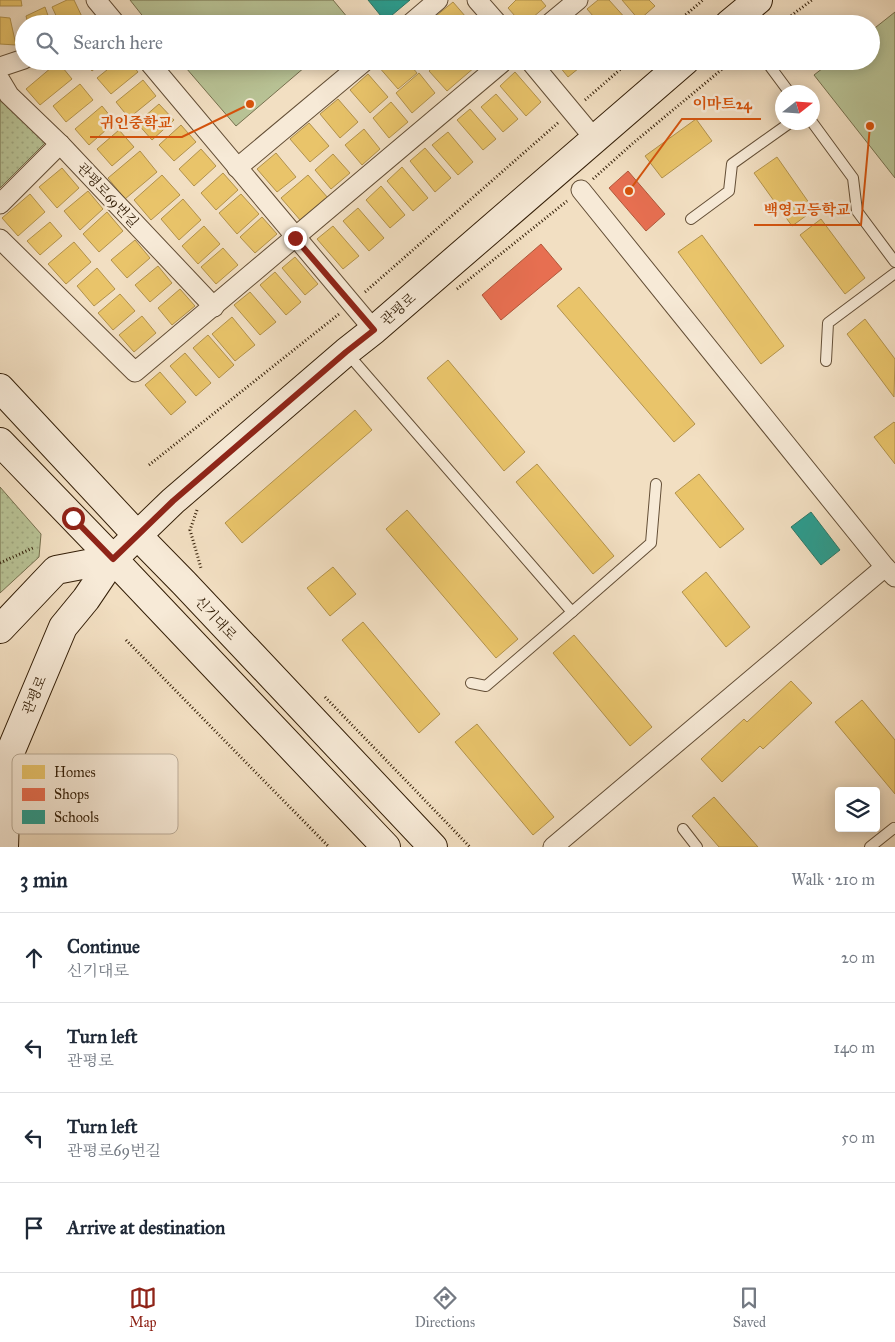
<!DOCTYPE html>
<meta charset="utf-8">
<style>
body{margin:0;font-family:"IM FELL Great Primer","Noto Serif KR",serif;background:#f6f6f7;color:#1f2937}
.controls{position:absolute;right:15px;bottom:15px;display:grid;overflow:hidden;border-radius:5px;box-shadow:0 2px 12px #0003}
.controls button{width:45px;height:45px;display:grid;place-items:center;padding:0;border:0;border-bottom:1px solid #e0e1e3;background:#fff;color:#1f2937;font:25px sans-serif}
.compass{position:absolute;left:775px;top:85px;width:45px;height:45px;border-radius:50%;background:#fff;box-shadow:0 2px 12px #0003;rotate:73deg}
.stop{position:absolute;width:15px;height:15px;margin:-11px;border:4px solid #8f2418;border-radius:50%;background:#fff}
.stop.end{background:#8f2418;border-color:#fff;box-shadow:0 1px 5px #0008}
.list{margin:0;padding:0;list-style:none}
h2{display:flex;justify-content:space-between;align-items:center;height:65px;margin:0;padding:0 20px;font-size:21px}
h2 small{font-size:16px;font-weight:400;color:#747a83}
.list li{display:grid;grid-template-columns:32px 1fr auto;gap:15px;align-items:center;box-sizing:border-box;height:90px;padding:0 20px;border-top:1px solid #e0e1e3}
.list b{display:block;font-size:19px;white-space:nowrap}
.list p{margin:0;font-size:16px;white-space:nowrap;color:#747a83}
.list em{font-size:16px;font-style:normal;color:#747a83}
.icon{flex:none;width:28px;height:28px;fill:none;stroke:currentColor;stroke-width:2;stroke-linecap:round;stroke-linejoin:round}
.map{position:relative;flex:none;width:895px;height:847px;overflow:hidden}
.search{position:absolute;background:#fff;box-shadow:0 2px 12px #0003;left:15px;right:15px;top:15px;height:55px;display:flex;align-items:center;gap:12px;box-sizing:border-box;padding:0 18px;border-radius:28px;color:#747a83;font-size:19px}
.sheet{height:425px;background:#fff}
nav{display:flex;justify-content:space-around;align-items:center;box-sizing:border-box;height:70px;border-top:1px solid #e0e1e3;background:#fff;font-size:14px;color:#747a83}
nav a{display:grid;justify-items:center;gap:2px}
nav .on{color:#8f2418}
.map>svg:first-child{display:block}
</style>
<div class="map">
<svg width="895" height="847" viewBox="0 0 895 847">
<defs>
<pattern id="park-dots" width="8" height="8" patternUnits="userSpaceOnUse" patternTransform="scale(1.25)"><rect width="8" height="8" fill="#b8c295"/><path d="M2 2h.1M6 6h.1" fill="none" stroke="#9fa67f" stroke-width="1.8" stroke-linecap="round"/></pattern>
</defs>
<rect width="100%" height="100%" fill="#f2dfc2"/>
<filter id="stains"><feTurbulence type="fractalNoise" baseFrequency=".004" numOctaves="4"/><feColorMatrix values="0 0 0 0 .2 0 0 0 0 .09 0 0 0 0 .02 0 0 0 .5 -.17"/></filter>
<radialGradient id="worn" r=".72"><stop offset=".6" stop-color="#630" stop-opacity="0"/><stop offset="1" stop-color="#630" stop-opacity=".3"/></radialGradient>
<!-- park -->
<g fill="url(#park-dots)" stroke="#76704e">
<polygon points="0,90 47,141 0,188"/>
<polygon points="0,487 41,534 39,557 0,593"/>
</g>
<!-- pitch -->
<g fill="#b8c295" stroke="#76704e">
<polygon points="130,0 333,0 353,24 149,24"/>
<polygon points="895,12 895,178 814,75 832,61 871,61 871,31"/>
<polygon points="180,61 312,61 236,126"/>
</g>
<!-- homes -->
<g fill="#e9c46a" stroke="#b2924c">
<polygon points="0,0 21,0 22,6 0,6"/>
<polygon points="67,0 74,0 84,21 78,24 60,24 52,7"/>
<polygon points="516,0 541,0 546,6 525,24 522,24 508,8"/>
<polygon points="598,0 609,0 627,20 623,24 600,24 587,9"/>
<polygon points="622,0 649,0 655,6 639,20"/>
<polygon points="453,2 472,24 442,24 436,16"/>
<polygon points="45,7 51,24 28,24 26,16"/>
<polygon points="0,17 10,18 16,45 0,44"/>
<polygon points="84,61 104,61 92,71"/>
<polygon points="118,61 129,61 138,72 111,94 97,78"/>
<polygon points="383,61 407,61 417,73 398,89 378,66"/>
<polygon points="440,61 482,61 447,91 429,71"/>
<polygon points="555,61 582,61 584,64 568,77"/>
<polygon points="58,62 72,79 40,105 26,89"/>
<polygon points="515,72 541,102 526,116 500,86"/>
<polygon points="419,73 435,93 412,113 396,93"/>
<polygon points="368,74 388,97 370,113 350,90"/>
<polygon points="143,80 156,96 129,118 116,102"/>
<polygon points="80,84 93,100 66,122 53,106"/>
<polygon points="496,94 518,119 503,132 481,107"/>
<polygon points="338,99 358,122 340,138 320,114"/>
<polygon points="391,102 408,122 389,138 373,118"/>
<polygon points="159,104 174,120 152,140 137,123"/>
<polygon points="102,106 115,122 89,145 75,129"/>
<polygon points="470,109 496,139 483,150 457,120"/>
<polygon points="696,119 712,141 662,178 645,156"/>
<polygon points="309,123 329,146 310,162 290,139"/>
<polygon points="181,125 196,142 174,161 159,145"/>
<polygon points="364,129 380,149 362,165 345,145"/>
<polygon points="119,130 134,147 112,166 97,149"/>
<polygon points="448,132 473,162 458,175 432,145"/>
<polygon points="425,148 451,178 435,192 410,161"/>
<polygon points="201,149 216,166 194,186 179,169"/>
<polygon points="140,151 157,172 125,199 108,178"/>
<polygon points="276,153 296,177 277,192 257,169"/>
<polygon points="333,154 350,173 331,189 315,170"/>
<polygon points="777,157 814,210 792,226 754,173"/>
<polygon points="402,167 428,198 413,211 387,181"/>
<polygon points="62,168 79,188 57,208 39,187"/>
<polygon points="223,173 238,190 216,210 201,193"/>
<polygon points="162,175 180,195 151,220 134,200"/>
<polygon points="308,175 328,198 301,221 281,198"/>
<polygon points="381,186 405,215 390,228 366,200"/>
<polygon points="88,191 103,209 80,230 64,211"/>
<polygon points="30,194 45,212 18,236 2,218"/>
<polygon points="241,194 259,214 237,234 219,213"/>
<polygon points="183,199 201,220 179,240 161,219"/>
<polygon points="358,208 384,238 369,251 343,221"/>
<polygon points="107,212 123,231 99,252 83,234"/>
<polygon points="262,217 277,234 255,253 240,237"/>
<polygon points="821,219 865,278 845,294 800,235"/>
<polygon points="50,222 62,236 40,255 27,241"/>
<polygon points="204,226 220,244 198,264 182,246"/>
<polygon points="333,226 359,256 343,269 317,239"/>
<polygon points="702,235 784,346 761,364 678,252"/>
<polygon points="135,240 150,258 127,278 111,260"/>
<polygon points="74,242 91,262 66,284 48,264"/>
<polygon points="223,248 238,265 216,284 201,267"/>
<polygon points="295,257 318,284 305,295 282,268"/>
<polygon points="158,266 172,283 150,302 135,285"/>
<polygon points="97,268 115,289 94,306 77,286"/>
<polygon points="275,272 301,302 286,315 260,285"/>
<polygon points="579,287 695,424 674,442 557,306"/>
<polygon points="180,289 195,306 172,325 158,308"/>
<polygon points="250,292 276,322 260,335 234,305"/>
<polygon points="120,294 135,311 113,330 98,313"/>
<polygon points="142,316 156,333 134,352 119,335"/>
<polygon points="232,317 255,345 235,361 212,334"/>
<polygon points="865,319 895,359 894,397 847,334"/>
<polygon points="208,335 234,365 219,378 193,348"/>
<polygon points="185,353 211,383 196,396 170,366"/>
<polygon points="448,360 525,452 504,471 427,378"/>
<polygon points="160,372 186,402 171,415 145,385"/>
<polygon points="355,410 372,430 242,543 225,523"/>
<polygon points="894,422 895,423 895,464 874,437"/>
<polygon points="537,464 614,556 593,574 516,482"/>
<polygon points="699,474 744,529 720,548 675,493"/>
<polygon points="407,510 518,639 496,658 386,529"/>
<polygon points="333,567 356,594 330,616 307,588"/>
<polygon points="706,572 750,627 726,647 682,592"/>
<polygon points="363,622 440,714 419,733 342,640"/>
<polygon points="574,635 652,727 630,746 553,653"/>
<polygon points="791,681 812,703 763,749 760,746 722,782 701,759 744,719 747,722"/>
<polygon points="862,700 895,740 895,794 835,722"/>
<polygon points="477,724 554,817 533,835 455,742"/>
<polygon points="714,797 758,847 719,847 692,816"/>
</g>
<!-- shops -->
<g fill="#e76f51" stroke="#b1573b">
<polygon points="628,171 665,214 646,231 609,188"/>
<polygon points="541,244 562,269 501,320 482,295"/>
</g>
<!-- schools -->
<g fill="#2a9d8f" stroke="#2d7766">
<polygon points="368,0 410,0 385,21"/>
<polygon points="811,512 840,550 821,565 791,527"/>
</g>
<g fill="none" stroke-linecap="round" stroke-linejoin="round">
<!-- lane casing -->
<g stroke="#634e36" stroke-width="12">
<g id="lane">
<polyline points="766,61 789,92"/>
<polyline points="812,122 853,178 857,211 895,262"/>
<polyline points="691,219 729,191 732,164 791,122"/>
<polyline points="347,353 572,612 651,543 656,484"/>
<polyline points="826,361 828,323 895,273"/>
<polyline points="471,683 486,686 572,612"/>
<polyline points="683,829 697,847"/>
<polyline points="870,847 894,828 895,829"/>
</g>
</g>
<!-- street casing -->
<g stroke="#634e36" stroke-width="21">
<g id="street">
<polyline points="96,0 116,24"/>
<polyline points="477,0 498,24"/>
<polyline points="410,24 438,0"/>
<polyline points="549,24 578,0"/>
<polyline points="148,61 374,330"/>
<polyline points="530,61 594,138"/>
<polyline points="0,67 24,59"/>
<polyline points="0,80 9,95 60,144 214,307"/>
<polyline points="237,168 365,61"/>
<polyline points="581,190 885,567 895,577"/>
<polyline points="0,204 60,144"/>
<polyline points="0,239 135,372 504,61"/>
<polyline points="553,847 885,567"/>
</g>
</g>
<!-- secondary casing -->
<g stroke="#331e07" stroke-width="30">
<g id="secondary">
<polyline points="729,24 758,0"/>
<polyline points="0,388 137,535 184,583 433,847"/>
<polyline points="0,442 113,559 386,847"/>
<polyline points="0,629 56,570 113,559"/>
<polyline points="4,847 7,760 63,627 86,599 113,559 173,501 346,352 374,330 685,61"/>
</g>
</g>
<!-- path -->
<g stroke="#331e07" stroke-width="3" stroke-dasharray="1 2.5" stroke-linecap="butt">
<polyline points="675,24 703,0"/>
<polyline points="780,24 812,0"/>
<polyline points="585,100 630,61"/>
<polyline points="593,179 632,144 732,61"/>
<polyline points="457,289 567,201"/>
<polyline points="365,292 559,122"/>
<polyline points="149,465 339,314"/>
<polyline points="197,510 190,530 201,568"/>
<polyline points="0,563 35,547"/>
<polyline points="126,640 329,847"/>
<polyline points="325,697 470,847"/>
</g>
<!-- lane -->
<use href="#lane" stroke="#f7ead7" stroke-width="10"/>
<!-- street -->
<use href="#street" stroke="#f7ead7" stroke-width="19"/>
<!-- secondary -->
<use href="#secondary" stroke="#f7ead7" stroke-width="28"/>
</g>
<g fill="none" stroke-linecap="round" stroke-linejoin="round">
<!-- route -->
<polyline stroke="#8f2418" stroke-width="6" points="73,518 113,559 173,501 346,352 374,330 295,238"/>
</g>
<g text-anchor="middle" stroke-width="5" stroke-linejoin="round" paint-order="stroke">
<!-- street labels -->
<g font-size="14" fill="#331e07" stroke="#f7ead7">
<text transform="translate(108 195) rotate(47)" y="5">관평로69번길</text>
<text transform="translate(398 309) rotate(-41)" y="5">관평로</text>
<text transform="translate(216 618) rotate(47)" y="5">신기대로</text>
<text transform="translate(34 695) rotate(-67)" y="5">관평로</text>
</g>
</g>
<!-- legend -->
<rect x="12" y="754" width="166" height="80" rx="8" fill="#f7ead7" stroke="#bcad99" stroke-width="1"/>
<rect x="22" y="765" width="23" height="14" fill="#e9c46a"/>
<rect x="22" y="788" width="23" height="13" fill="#e76f51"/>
<rect x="22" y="810" width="23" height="14" fill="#2a9d8f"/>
<g font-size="14" fill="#331e07">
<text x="54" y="777">Homes</text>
<text x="54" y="799">Shops</text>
<text x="54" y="822">Schools</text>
</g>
<!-- callouts -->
<path fill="none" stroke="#d6530c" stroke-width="2" d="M629 191L682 119H761M250 104L182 137H90M870 126L861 225H754"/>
<g fill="#d6530c" stroke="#f7ead7" stroke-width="2">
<circle cx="629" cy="191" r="5"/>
<circle cx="250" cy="104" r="5"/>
<circle cx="870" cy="126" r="5"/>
</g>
<g font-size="15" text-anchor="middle" font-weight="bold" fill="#d6530c" stroke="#f7ead7" stroke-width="5" stroke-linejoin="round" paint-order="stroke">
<text x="722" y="109">이마트24</text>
<text x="136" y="128">귀인중학교</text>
<text x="807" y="215">백영고등학교</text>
</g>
<rect width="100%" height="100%" filter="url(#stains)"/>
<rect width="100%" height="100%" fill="url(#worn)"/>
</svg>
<div class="controls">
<button><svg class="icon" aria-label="layers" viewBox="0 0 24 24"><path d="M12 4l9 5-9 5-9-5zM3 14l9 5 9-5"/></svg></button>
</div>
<svg class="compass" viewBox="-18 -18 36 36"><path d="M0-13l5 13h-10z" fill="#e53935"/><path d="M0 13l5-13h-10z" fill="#747a83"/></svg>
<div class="stop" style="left:73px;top:518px"></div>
<div class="stop end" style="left:295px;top:238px"></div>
<div class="search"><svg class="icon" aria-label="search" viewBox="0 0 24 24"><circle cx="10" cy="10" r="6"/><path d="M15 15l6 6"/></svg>Search here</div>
</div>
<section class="sheet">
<h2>3 min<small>Walk · 210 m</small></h2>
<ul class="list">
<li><svg class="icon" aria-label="ahead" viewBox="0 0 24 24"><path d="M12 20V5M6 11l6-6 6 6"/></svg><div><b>Continue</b><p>신기대로</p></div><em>20 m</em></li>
<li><svg class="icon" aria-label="left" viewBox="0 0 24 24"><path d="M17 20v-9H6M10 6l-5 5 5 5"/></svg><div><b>Turn left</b><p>관평로</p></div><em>140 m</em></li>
<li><svg class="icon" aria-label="left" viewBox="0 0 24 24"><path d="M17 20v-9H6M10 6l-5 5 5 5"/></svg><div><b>Turn left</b><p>관평로69번길</p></div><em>50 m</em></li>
<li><svg class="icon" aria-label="arrive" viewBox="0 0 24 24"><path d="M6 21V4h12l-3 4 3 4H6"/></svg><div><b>Arrive at destination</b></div></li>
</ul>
</section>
<nav>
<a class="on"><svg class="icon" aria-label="map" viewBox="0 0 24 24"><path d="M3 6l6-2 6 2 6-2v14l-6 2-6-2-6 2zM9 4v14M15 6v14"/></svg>Map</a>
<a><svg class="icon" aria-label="directions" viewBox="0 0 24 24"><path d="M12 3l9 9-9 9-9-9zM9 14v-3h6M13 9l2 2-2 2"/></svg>Directions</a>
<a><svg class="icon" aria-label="saved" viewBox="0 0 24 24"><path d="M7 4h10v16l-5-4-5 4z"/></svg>Saved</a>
</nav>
